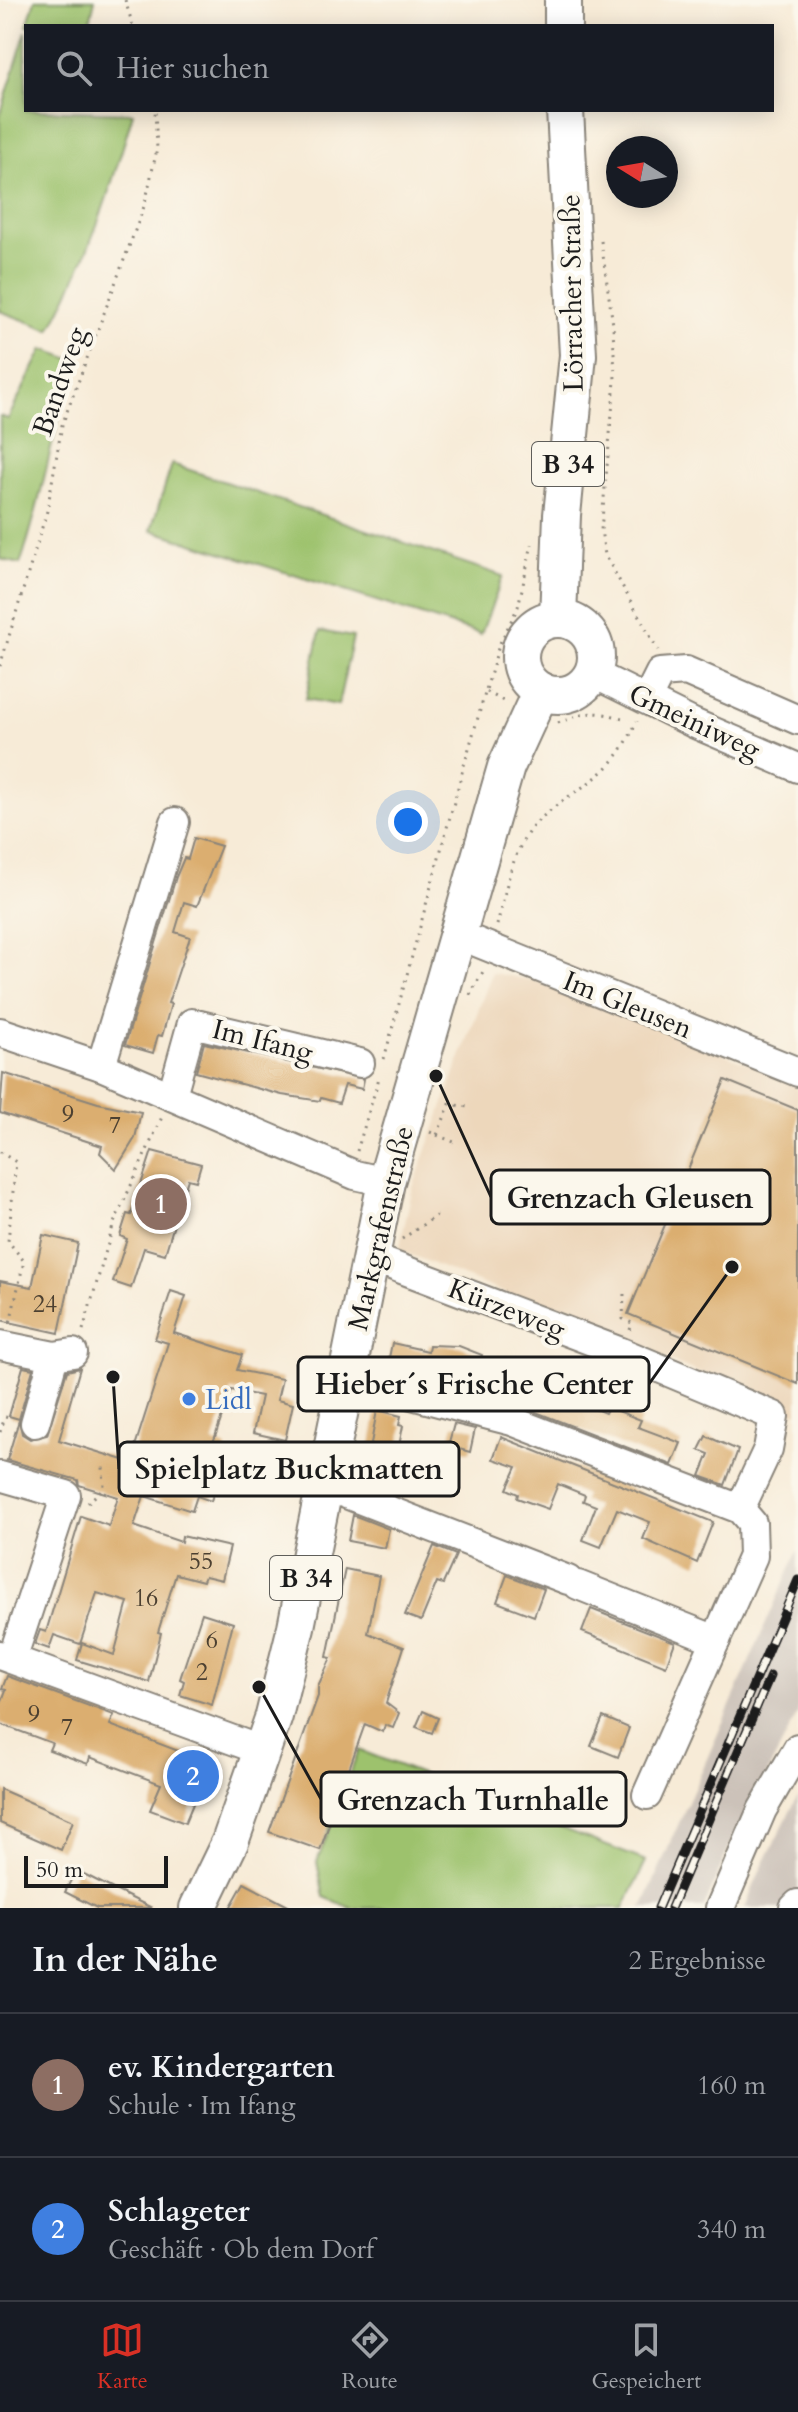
<!DOCTYPE html>
<html lang="de">
<meta charset="utf-8">
<style>
body{margin:0;font-family:Cardo,serif;background:#20242c;color:#f1f3f6}
.compass{position:absolute;left:606px;top:136px;width:72px;height:72px;border-radius:50%;background:#171b24;box-shadow:0 4px 20px #0003;rotate:281deg}
.scale{position:absolute;left:24px;bottom:20px;width:144px;box-sizing:border-box;padding-left:8px;border:4px solid #1c1c1c;border-top:0;font-size:22px;line-height:28px;white-space:nowrap;color:#1c1c1c;-webkit-text-stroke:6px #fbf7ec;paint-order:stroke}
.you{position:absolute;left:408px;top:822px;width:28px;height:28px;margin:-20px;border:6px solid #fff;border-radius:50%;background:#1a73e8;box-shadow:0 0 0 12px #1a73e833}
.badge{display:grid;place-items:center;width:52px;height:52px;border-radius:50%;background:#d93025;color:#fff;font-size:26px;font-weight:700}
.pin{position:absolute;translate:-50% -50%;border:4px solid #fff;box-shadow:0 2px 8px #0006}
.list{margin:0;padding:0;list-style:none}
h2{display:flex;justify-content:space-between;align-items:center;height:104px;margin:0;padding:0 32px;font-size:34px}
h2 small{font-size:26px;font-weight:400;color:#9ea1a6}
.list li{display:grid;grid-template-columns:52px 1fr auto;gap:24px;align-items:center;box-sizing:border-box;height:144px;padding:0 32px;border-top:2px solid #363941}
.list b{display:block;font-size:30px;white-space:nowrap}
.list p{margin:0;font-size:26px;white-space:nowrap;color:#9ea1a6}
.list em{font-size:26px;font-style:normal;color:#9ea1a6}
.icon{flex:none;width:44px;height:44px;fill:none;stroke:currentColor;stroke-width:2;stroke-linecap:round;stroke-linejoin:round}
.map{position:relative;flex:none;width:798px;height:1908px;overflow:hidden}
.search{position:absolute;background:#171b24;box-shadow:0 4px 20px #0003;left:24px;right:24px;top:24px;height:88px;display:flex;align-items:center;gap:20px;box-sizing:border-box;padding:0 28px;border-radius:0px;color:#9ea1a6;font-size:30px}
.sheet{height:392px;background:#171b24}
nav{display:flex;justify-content:space-around;align-items:center;box-sizing:border-box;height:112px;border-top:2px solid #363941;background:#171b24;font-size:22px;color:#9ea1a6}
nav a{display:grid;justify-items:center;gap:4px}
nav .on{color:#d93025}
.map>svg:first-child{display:block}
</style>
<div class="map">
<svg width="798" height="1908" viewBox="0 0 798 1908">
<rect width="100%" height="100%" fill="#fbf7ec"/>
<filter id="ink" filterUnits="userSpaceOnUse"><feTurbulence type="fractalNoise" baseFrequency=".0125" numOctaves="2"/><feDisplacementMap in="SourceGraphic" scale="16" xChannelSelector="R" yChannelSelector="G"/><feConvolveMatrix kernelMatrix="1 2 1 2 8 2 1 2 1" color-interpolation-filters="sRGB"/></filter>
<filter id="wash" filterUnits="userSpaceOnUse"><feTurbulence type="fractalNoise" baseFrequency=".006" numOctaves="4" result="noise"/><feDisplacementMap in="SourceGraphic" scale="32" xChannelSelector="R" yChannelSelector="G"/><feGaussianBlur stdDeviation="1.8" result="paint"/><feColorMatrix in="noise" values="0 0 0 0 0 0 0 0 0 0 0 0 0 0 0 0 0 1.4 0 .05"/><feComposite in="paint" operator="in"/></filter>
<g filter="url(#wash)">
<rect width="100%" height="100%" fill="#f7ebd7"/>
<!-- built -->
<polygon fill="#edd7bb" points="492,973 537,981 798,1083 798,1413 399,1250 413,1187"/>
<!-- industrial -->
<g fill="#ccc2b9">
<polygon points="798,1550 798,1713 727,1852 704,1908 642,1908"/>
<polygon points="798,1796 798,1908 745,1908 760,1871"/>
</g>
<!-- green -->
<g fill="#9dc26d" stroke="#5c6f44" stroke-width="2">
<polygon points="35,0 95,0 89,26 27,26"/>
<path d="M26 31V110L133 113C111 189 88 260 50 330L0 311V116Z"/>
<path d="M43 349 77 361C51 427 44 498 20 564L0 559V416L8 419Z"/>
<polygon points="172,464 503,576 481,634 151,530"/>
<polygon points="320,631 353,637 338,705 306,699"/>
<polygon points="359,1750 646,1861 624,1908 351,1908 324,1897 317,1862"/>
</g>
<g id="blocks">
<!-- building -->
<g fill="#dbae6f">
<polygon points="194,838 221,846 197,906 184,902 175,932 190,937 168,1003 171,1004 162,1036 158,1035 153,1053 125,1045 176,877 184,858 188,859"/>
<polygon points="204,1043 364,1079 362,1089 345,1085 339,1103 321,1098 320,1101 282,1095 196,1072"/>
<polygon points="3,1073 98,1103 141,1112 135,1138 116,1169 100,1153 102,1146 0,1113"/>
<polygon points="725,1080 798,1110 798,1384 628,1314"/>
<polygon points="152,1151 201,1164 196,1181 188,1179 165,1254 144,1248 131,1288 113,1282 127,1239 120,1236 127,1214 131,1215"/>
<polygon points="43,1235 78,1243 59,1333 0,1320 0,1281 32,1287"/>
<polygon points="171,1291 186,1296 174,1333 242,1355 237,1370 282,1379 277,1400 293,1404 285,1440 253,1433 261,1396 231,1390 213,1443 227,1448 211,1501 197,1496 192,1511 144,1496 134,1526 181,1542 182,1536 230,1547 222,1580 205,1576 203,1581 176,1574 158,1632 161,1633 149,1682 77,1660 82,1643 114,1655 128,1602 97,1593 80,1644 54,1635 49,1649 35,1644 40,1630 46,1632 81,1516 109,1526 118,1497 79,1485 78,1480 7,1460 19,1420 22,1434 30,1439 47,1435 67,1371 80,1368 59,1440 130,1462 168,1343 155,1339"/>
<polygon points="392,1343 428,1351 429,1345 459,1346 482,1355 477,1367 512,1376 605,1413 608,1407 641,1420 638,1427 681,1443 672,1465 505,1400 470,1390 477,1369 473,1377 414,1363 412,1373 387,1368"/>
<polygon points="23,1367 33,1369 19,1419 9,1416"/>
<polygon points="377,1410 401,1416 399,1425 403,1426 390,1491 364,1483"/>
<polygon points="454,1424 475,1429 470,1452 448,1446"/>
<polygon points="706,1436 738,1450 725,1485 700,1476 709,1454 699,1450"/>
<polygon points="501,1437 713,1522 697,1563 643,1539 650,1522 617,1509 601,1547 583,1540 596,1506 583,1501 585,1495 558,1484 548,1509 517,1498 518,1494 507,1489 517,1467 493,1459"/>
<polygon points="353,1515 389,1529 385,1548 348,1541"/>
<polygon points="434,1546 456,1555 443,1584 437,1582 421,1621 405,1615"/>
<polygon points="345,1569 379,1576 368,1633 404,1647 386,1703 399,1713 393,1728 385,1725 383,1732 365,1724 320,1850 269,1832 318,1696 318,1686 331,1658 327,1657"/>
<polygon points="507,1575 544,1589 534,1616 497,1602"/>
<polygon points="591,1609 675,1642 666,1666 582,1632"/>
<polygon points="202,1613 233,1623 212,1705 180,1695 184,1681 180,1679"/>
<polygon points="7,1676 114,1715 110,1725 210,1763 185,1823 150,1810 161,1784 90,1757 88,1764 49,1750 52,1743 0,1724 0,1706 6,1690 2,1689"/>
<polygon points="423,1711 438,1718 432,1733 416,1727"/>
<polygon points="603,1717 629,1728 618,1757 591,1746"/>
<polygon points="0,1789 73,1821 61,1850 0,1823"/>
<polygon points="76,1870 119,1892 152,1908 97,1908 65,1892"/>
<polygon points="244,1883 292,1908 230,1908"/>
</g>
</g>
</g>
<g filter="url(#ink)">
<use href="#blocks" fill-opacity="0" stroke="#8a847a" stroke-width="2"/>
<g fill="none" stroke-linecap="round" stroke-linejoin="round">
<!-- minor casing -->
<g stroke="#8a847a" stroke-width="32">
<g id="minor">
<polyline points="592,673 693,723 798,768"/>
<polyline points="647,699 660,673 686,671 798,720"/>
<polyline points="459,935 798,1072"/>
<polyline points="0,1032 101,1066 355,1175 386,1182"/>
<polyline points="101,1066 175,822"/>
<polyline points="172,1095 192,1023 360,1063"/>
<polyline points="370,1257 621,1352 774,1416 768,1449 740,1509"/>
<polyline points="0,1345 54,1356 73,1353"/>
<polyline points="346,1378 512,1421 740,1509 752,1523 753,1556 647,1795"/>
<polyline points="35,1423 54,1356"/>
<polyline points="0,1476 66,1495 12,1659"/>
<polyline points="323,1485 568,1580"/>
<polyline points="578,1585 716,1640"/>
<polyline points="0,1655 263,1751"/>
<polyline points="720,1908 762,1810 798,1748"/>
<polyline points="794,1908 798,1904"/>
</g>
</g>
<!-- major casing -->
<g stroke="#8a847a" stroke-width="40">
<g id="major">
<polyline points="563,0 563,26"/>
<polyline points="558,618 562,515 578,355 565,110"/>
<circle cx="558" cy="657" r="38"/>
<polyline points="198,1908 230,1842 274,1716 296,1627 386,1182 506,767 541,691"/>
</g>
</g>
<!-- path -->
<g stroke="#8a847a" stroke-width="3" stroke-dasharray="2 6" stroke-linecap="butt">
<polyline points="125,0 133,26"/>
<polyline points="601,241 613,325 615,381 601,530 605,555 658,650"/>
<polyline points="0,666 47,511 62,425 145,204 157,149 155,110"/>
<polyline points="487,692 505,702"/>
<path d="M558 723C592 710 592 711 627 719"/>
<path d="M497 925C506 891 512 846 538 821 582 780 609 784 637 721"/>
<polyline points="470,995 484,970"/>
<polyline points="384,1059 463,769 499,645 518,607 532,544"/>
<polyline points="430,1132 437,1135 450,1104 468,1107"/>
<polyline points="437,1135 454,1142"/>
<polyline points="357,1151 379,1078"/>
<polyline points="0,1152 16,1162 8,1241 24,1261 10,1323"/>
<polyline points="402,1239 437,1215"/>
<polyline points="624,1294 623,1319 632,1323 630,1330"/>
<polyline points="83,1330 114,1223 162,1117"/>
<polyline points="0,1432 5,1417 13,1419"/>
<polyline points="88,1503 104,1487 103,1467"/>
</g>
<!-- minor -->
<use href="#minor" stroke="#fff" stroke-width="28"/>
<!-- major -->
<use href="#major" stroke="#fff" stroke-width="36"/>
<!-- rail casing -->
<g stroke="#1c1c1c" stroke-width="9">
<g id="rail">
<polyline points="658,1908 798,1580"/>
<polyline points="671,1908 770,1676"/>
</g>
</g>
<!-- rail -->
<use href="#rail" stroke="#fbf7ec" stroke-width="6" stroke-dasharray="18" stroke-linecap="butt"/>
</g>
</g>
<!-- markers -->
<circle fill="#3f7fe0" stroke="#fbf7ec" stroke-width="3" cx="189" cy="1399" r="8"/>
<g text-anchor="middle" stroke-width="8" stroke-linejoin="round" paint-order="stroke">
<!-- number labels -->
<g font-size="24" fill="#4c4031">
<text x="68" y="1122">9</text>
<text x="115" y="1133">7</text>
<text x="45" y="1312">24</text>
<text x="201" y="1569">55</text>
<text x="146" y="1606">16</text>
<text x="212" y="1648">6</text>
<text x="202" y="1680">2</text>
<text x="34" y="1722">9</text>
<text x="67" y="1735">7</text>
</g>
<!-- shield labels -->
<g fill="#fbf7ec" stroke="#5f5e5a" stroke-width="2">
<rect x="532" y="442" width="72" height="44" rx="6"/>
<rect x="270" y="1556" width="72" height="44" rx="6"/>
</g>
<g font-size="26" font-weight="bold" fill="#1c1c1c">
<text x="568" y="473">B 34</text>
<text x="306" y="1587">B 34</text>
</g>
<!-- street labels -->
<g font-size="28" fill="#1c1c1c" stroke="#fbf7ec">
<text transform="translate(571 293) rotate(-91)" y="10">Lörracher Straße</text>
<text transform="translate(59 381) rotate(-71)" y="10">Bandweg</text>
<text transform="translate(695 721) rotate(25)" y="10">Gmeiniweg</text>
<text transform="translate(628 1004) rotate(22)" y="10">Im Gleusen</text>
<text transform="translate(263 1040) rotate(14)" y="10">Im Ifang</text>
<text transform="translate(380 1228) rotate(-77)" y="10">Markgrafenstraße</text>
<text transform="translate(507 1308) rotate(21)" y="10">Kürzeweg</text>
</g>
<!-- shop labels -->
<g font-size="28" fill="#366cbe" stroke="#fbf7ec" text-anchor="start">
<text x="205" y="1409">Lidl</text>
</g>
</g>
<!-- callouts -->
<path fill="none" stroke="#1c1c1c" stroke-width="3" d="M436 1076L491 1197M732 1267L649 1384M113 1377L119 1469M259 1687L321 1799"/>
<g fill="#1c1c1c" stroke="#fbf7ec" stroke-width="3">
<circle cx="436" cy="1076" r="8"/>
<circle cx="732" cy="1267" r="8"/>
<circle cx="113" cy="1377" r="8"/>
<circle cx="259" cy="1687" r="8"/>
</g>
<g fill="#fbf7ec" stroke="#1c1c1c" stroke-width="3">
<rect x="491" y="1170" width="279" height="54" rx="8"/>
<rect x="298" y="1357" width="351" height="54" rx="8"/>
<rect x="119" y="1442" width="340" height="54" rx="8"/>
<rect x="321" y="1772" width="305" height="54" rx="8"/>
</g>
<g font-size="30" text-anchor="middle" font-weight="bold" fill="#1c1c1c">
<text x="630" y="1208">Grenzach Gleusen</text>
<text x="474" y="1394">Hieber´s Frische Center</text>
<text x="289" y="1479">Spielplatz Buckmatten</text>
<text x="473" y="1810">Grenzach Turnhalle</text>
</g>
</svg>
<svg class="compass" viewBox="-18 -18 36 36"><path d="M0-13l5 13h-10z" fill="#e53935"/><path d="M0 13l5-13h-10z" fill="#9ea1a6"/></svg>
<div class="scale">50 m</div>
<div class="you"></div>
<div class="pin badge" style="left:161px;top:1204px;background:#8d6e63">1</div>
<div class="pin badge" style="left:193px;top:1776px;background:#3f7fe0">2</div>
<div class="search"><svg class="icon" aria-label="search" viewBox="0 0 24 24"><circle cx="10" cy="10" r="6"/><path d="M15 15l6 6"/></svg>Hier suchen</div>
</div>
<section class="sheet">
<h2>In der Nähe<small>2 Ergebnisse</small></h2>
<ul class="list">
<li><span class="badge" style="background:#8d6e63">1</span><div><b>ev. Kindergarten</b><p>Schule · Im Ifang</p></div><em>160 m</em></li>
<li><span class="badge" style="background:#3f7fe0">2</span><div><b>Schlageter</b><p>Geschäft · Ob dem Dorf</p></div><em>340 m</em></li>
</ul>
</section>
<nav>
<a class="on"><svg class="icon" aria-label="map" viewBox="0 0 24 24"><path d="M3 6l6-2 6 2 6-2v14l-6 2-6-2-6 2zM9 4v14M15 6v14"/></svg>Karte</a>
<a><svg class="icon" aria-label="directions" viewBox="0 0 24 24"><path d="M12 3l9 9-9 9-9-9zM9 14v-3h6M13 9l2 2-2 2"/></svg>Route</a>
<a><svg class="icon" aria-label="saved" viewBox="0 0 24 24"><path d="M7 4h10v16l-5-4-5 4z"/></svg>Gespeichert</a>
</nav>
